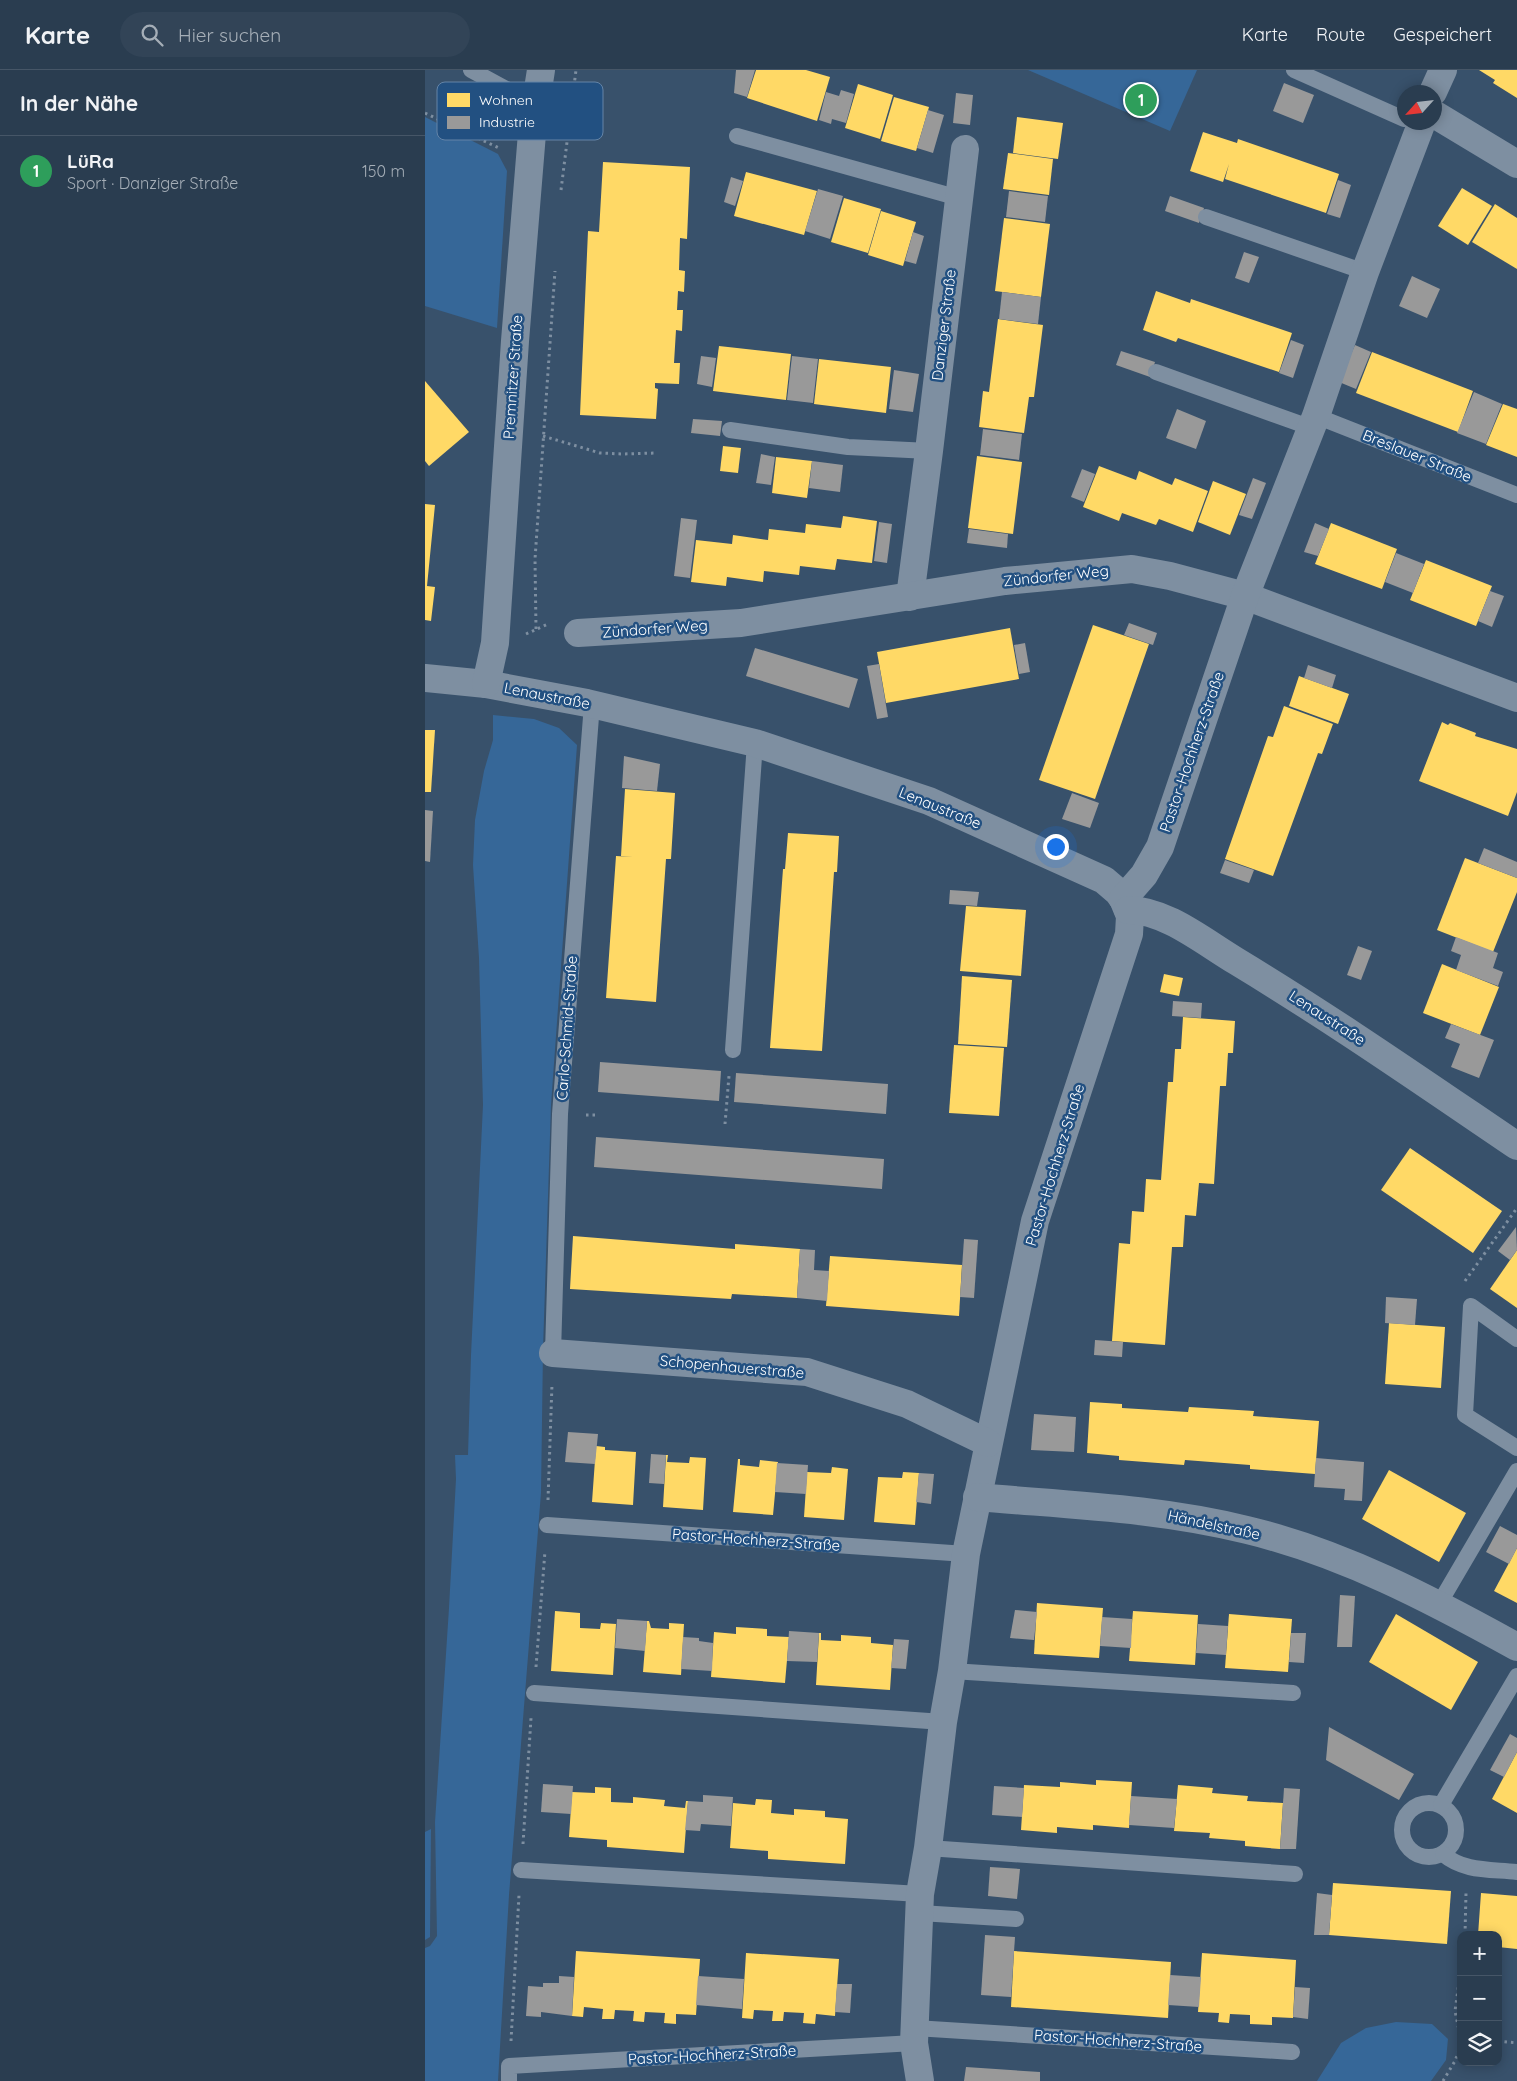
<!DOCTYPE html>
<html lang="de">
<meta charset="utf-8">
<style>
body{margin:0;font-family:Quicksand,sans-serif;background:#324457;color:#f1f3f6}
.controls{position:absolute;right:15px;bottom:15px;display:grid;overflow:hidden;border-radius:10px;box-shadow:0 2px 12px #0003}
.controls button{width:45px;height:45px;display:grid;place-items:center;padding:0;border:0;border-bottom:1px solid #465667;background:#2a3d50;color:#f1f3f6;font:25px sans-serif}
.compass{position:absolute;left:972px;top:15px;width:45px;height:45px;border-radius:50%;background:#2a3d50;box-shadow:0 2px 12px #0003;rotate:243deg}
.you{position:absolute;left:630px;top:776px;width:18px;height:18px;margin:-12px;border:4px solid #fff;border-radius:50%;background:#1a73e8;box-shadow:0 0 0 8px #1a73e833}
.badge{display:grid;place-items:center;width:32px;height:32px;border-radius:50%;background:#90b9f0;color:#fff;font-size:16px;font-weight:700}
.pin{position:absolute;translate:-50% -50%;border:2px solid #fff;box-shadow:0 1px 5px #0006}
.list{margin:0;padding:0;list-style:none}
h2{display:flex;justify-content:space-between;align-items:center;height:65px;margin:0;padding:0 20px;font-size:21px}
h2 small{font-size:16px;font-weight:400;color:#a5aeb7}
.list li{display:grid;grid-template-columns:32px 1fr auto;gap:15px;align-items:center;box-sizing:border-box;height:70px;padding:0 20px;border-top:1px solid #465667}
.list b{display:block;font-size:19px;white-space:nowrap}
.list p{margin:0;font-size:16px;white-space:nowrap;color:#a5aeb7}
.list em{font-size:16px;font-style:normal;color:#a5aeb7}
.icon{flex:none;width:28px;height:28px;fill:none;stroke:currentColor;stroke-width:2;stroke-linecap:round;stroke-linejoin:round}
.map{position:relative;flex:none;width:1092px;height:2011px;overflow:hidden}
header{display:flex;align-items:center;gap:30px;box-sizing:border-box;height:70px;padding:0 25px;background:#2a3d50;border-bottom:1px solid #465667}
header strong{font-size:24px}
nav{display:flex;gap:28px;margin-inline-start:auto;font-size:18px}
.search{width:350px;height:45px;background:#324457;display:flex;align-items:center;gap:12px;box-sizing:border-box;padding:0 18px;border-radius:28px;color:#a5aeb7;font-size:19px}
main{display:flex}
aside{flex:1;background:#2a3d50}
.map>svg:first-child{display:block}
</style>
<header>
<strong>Karte</strong>
<div class="search"><svg class="icon" aria-label="search" viewBox="0 0 24 24"><circle cx="10" cy="10" r="6"/><path d="M15 15l6 6"/></svg>Hier suchen</div>
<nav><a>Karte</a><a>Route</a><a>Gespeichert</a></nav>
</header>
<main>
<aside>
<h2>In der Nähe<small></small></h2>
<ul class="list">
<li><span class="badge" style="background:#2e9e5b">1</span><div><b>LüRa</b><p>Sport · Danziger Straße</p></div><em>150 m</em></li>
</ul>
</aside>
<div class="map">
<svg width="1092" height="2011" viewBox="0 0 1092 2011">
<rect width="100%" height="100%" fill="#38516b"/>
<!-- green -->
<g fill="#366798">
<polygon points="603,0 772,0 745,61"/>
<polygon points="0,47 73,84 82,101 72,258 0,236"/>
<polygon points="68,645 109,649 134,658 152,675 126,1035 118,1279 116,1423 84,1825 73,2011 0,2011 0,1878 5,1876 12,1866 10,1752 24,1538 31,1409 30,1385 43,1385 46,1285 58,1035 54,888 48,795 50,750 59,701 68,670"/>
<polygon points="6,1759 5,1867 0,1870 0,1762"/>
<polygon points="971,1952 1007,1954 1023,1969 1021,1990 1006,2011 892,2011 916,1973 941,1958"/>
</g>
<!-- homes -->
<g fill="#ffd966">
<polygon points="331,0 381,0 405,7 392,51 322,28"/>
<polygon points="1054,0 1092,0 1092,28 1068,13 1070,10"/>
<polygon points="433,14 468,25 455,69 420,58"/>
<polygon points="469,27 504,37 491,81 456,71"/>
<polygon points="592,47 638,53 633,89 588,83"/>
<polygon points="778,62 812,73 813,69 914,104 901,143 800,109 804,94 798,112 765,101"/>
<polygon points="583,83 628,89 624,125 578,119"/>
<polygon points="178,92 265,97 262,169 255,168 254,200 260,201 259,222 253,221 252,240 258,240 257,261 251,260 249,293 255,293 254,314 230,313 230,318 233,319 231,349 155,345 163,161 174,162"/>
<polygon points="321,102 392,121 379,165 309,146"/>
<polygon points="1037,118 1067,136 1043,175 1013,156"/>
<polygon points="419,128 456,139 443,183 406,172"/>
<polygon points="1070,134 1092,148 1092,199 1047,172"/>
<polygon points="456,141 491,152 478,196 443,185"/>
<polygon points="579,148 625,154 616,227 570,221"/>
<polygon points="731,221 765,233 766,229 867,263 854,302 753,268 751,272 718,260"/>
<polygon points="573,249 618,255 609,327 604,327 599,363 554,357 558,321 564,322"/>
<polygon points="294,276 366,284 361,330 288,321"/>
<polygon points="947,282 1048,321 1033,362 931,323"/>
<polygon points="394,289 466,297 461,343 389,334"/>
<polygon points="0,311 44,362 4,396 0,391"/>
<polygon points="1078,334 1092,339 1092,387 1061,375"/>
<polygon points="298,376 316,378 313,403 295,401"/>
<polygon points="552,386 597,392 588,464 543,458"/>
<polygon points="351,387 387,391 382,428 347,423"/>
<polygon points="674,396 711,410 714,401 747,415 750,408 783,421 768,462 734,449 731,455 697,443 694,451 658,437"/>
<polygon points="788,411 821,424 805,465 773,452"/>
<polygon points="0,434 10,435 2,516 10,517 6,551 0,550"/>
<polygon points="418,446 452,451 447,493 412,489 410,500 375,496 374,505 339,501 338,512 302,507 301,516 266,512 271,470 307,474 308,465 343,470 344,459 380,463 381,454 416,458"/>
<polygon points="906,453 972,479 957,519 890,494"/>
<polygon points="1001,490 1067,516 1051,556 985,530"/>
<polygon points="668,555 724,574 670,729 614,710"/>
<polygon points="585,558 594,609 461,633 452,582"/>
<polygon points="874,606 924,624 913,654 864,636"/>
<polygon points="859,636 908,654 897,684 893,683 848,806 800,789 843,666 848,667"/>
<polygon points="1017,652 1023,655 1025,653 1051,663 1050,666 1092,679 1092,722 1083,746 994,711"/>
<polygon points="0,660 10,660 6,722 0,722"/>
<polygon points="200,719 250,723 246,789 241,789 231,932 181,928 191,786 208,787 196,786"/>
<polygon points="363,763 414,766 412,802 409,802 397,981 345,978 358,799 360,799"/>
<polygon points="1040,788 1092,808 1092,822 1068,882 1012,860"/>
<polygon points="541,836 601,840 596,906 535,901"/>
<polygon points="1017,894 1074,917 1055,965 998,943"/>
<polygon points="739,904 758,908 754,926 735,922"/>
<polygon points="537,906 587,910 582,977 533,974"/>
<polygon points="758,947 810,951 808,983 803,983 801,1016 795,1016 789,1114 774,1113 771,1146 760,1145 758,1177 747,1177 740,1275 687,1271 694,1173 705,1174 707,1141 719,1142 721,1109 736,1110 743,1012 748,1012 750,979 756,979"/>
<polygon points="529,975 579,978 574,1046 524,1043"/>
<polygon points="985,1078 1077,1141 1048,1183 956,1120"/>
<polygon points="148,1166 310,1179 310,1174 375,1179 372,1228 307,1224 306,1229 145,1219"/>
<polygon points="1092,1180 1092,1238 1065,1219"/>
<polygon points="405,1186 537,1195 534,1246 401,1236"/>
<polygon points="964,1253 1020,1257 1016,1318 960,1314"/>
<polygon points="665,1332 697,1334 697,1338 763,1342 764,1337 829,1341 828,1346 894,1351 890,1404 825,1399 825,1395 760,1390 759,1395 694,1390 694,1386 662,1383"/>
<polygon points="171,1376 180,1377 180,1380 211,1382 208,1435 167,1432"/>
<polygon points="241,1385 243,1385 242,1392 264,1393 265,1387 281,1388 278,1440 238,1437"/>
<polygon points="313,1389 315,1389 315,1395 334,1397 335,1390 353,1392 348,1445 308,1442"/>
<polygon points="407,1397 423,1399 419,1450 379,1447 382,1402 406,1403"/>
<polygon points="964,1400 1041,1443 1014,1492 937,1449"/>
<polygon points="478,1402 494,1403 490,1455 449,1452 453,1407 477,1408"/>
<polygon points="1092,1478 1092,1533 1069,1521"/>
<polygon points="612,1533 678,1538 674,1588 609,1584"/>
<polygon points="130,1541 155,1543 155,1558 175,1559 176,1553 191,1554 188,1605 126,1601"/>
<polygon points="708,1541 773,1545 770,1595 704,1591"/>
<polygon points="804,1544 867,1549 863,1602 800,1598"/>
<polygon points="971,1544 1053,1592 1026,1640 944,1592"/>
<polygon points="222,1551 224,1551 226,1558 244,1559 244,1553 259,1554 256,1605 218,1602"/>
<polygon points="311,1557 342,1559 342,1566 364,1567 360,1613 286,1607 289,1562 311,1564"/>
<polygon points="394,1563 396,1563 396,1570 416,1571 416,1565 446,1567 446,1573 468,1575 465,1620 391,1615"/>
<polygon points="1092,1682 1092,1743 1067,1729"/>
<polygon points="671,1710 707,1712 704,1758 668,1755 668,1760 632,1757 632,1763 596,1760 599,1715 635,1717 635,1712 671,1715"/>
<polygon points="753,1715 788,1718 787,1723 823,1726 822,1731 858,1733 855,1779 820,1776 820,1771 784,1768 785,1763 749,1761"/>
<polygon points="170,1717 186,1718 186,1732 208,1733 208,1727 240,1730 239,1736 260,1738 261,1731 263,1731 259,1783 182,1777 182,1770 144,1767 147,1722 170,1723"/>
<polygon points="331,1729 347,1730 346,1743 369,1745 369,1739 400,1741 400,1747 423,1749 420,1794 343,1789 343,1781 305,1778 308,1733 330,1735"/>
<polygon points="908,1813 1026,1821 1022,1874 904,1865"/>
<polygon points="1056,1823 1092,1826 1092,1879 1073,1877 1073,1865 1053,1865"/>
<polygon points="151,1881 275,1889 271,1945 251,1944 251,1954 239,1953 240,1943 220,1942 219,1952 208,1951 209,1941 190,1940 189,1949 177,1949 178,1939 159,1937 158,1947 147,1946"/>
<polygon points="589,1881 746,1892 743,1948 586,1937"/>
<polygon points="321,1883 414,1889 410,1946 391,1944 390,1954 378,1953 379,1943 359,1942 358,1951 347,1951 348,1941 329,1940 328,1949 317,1948"/>
<polygon points="777,1883 871,1890 868,1948 847,1947 847,1955 825,1954 825,1945 805,1944 804,1953 793,1952 794,1943 773,1942"/>
</g>
<!-- industry -->
<g fill="#999">
<polygon points="311,0 330,0 322,27 309,23"/>
<polygon points="859,13 889,25 878,53 848,41"/>
<polygon points="416,20 429,24 421,53 407,49 406,54 394,50 401,22 414,26"/>
<polygon points="531,23 548,25 545,55 528,53"/>
<polygon points="503,40 519,45 508,83 492,78"/>
<polygon points="306,107 318,111 310,136 299,132"/>
<polygon points="913,110 926,115 915,148 902,144"/>
<polygon points="393,119 418,126 405,169 380,161"/>
<polygon points="584,121 623,126 620,152 581,147"/>
<polygon points="745,126 779,138 774,153 740,141"/>
<polygon points="488,162 499,166 491,194 480,191"/>
<polygon points="819,182 834,187 824,213 810,208"/>
<polygon points="987,206 1015,219 1002,248 974,236"/>
<polygon points="577,222 616,227 613,254 574,249"/>
<polygon points="866,270 879,275 868,308 854,303"/>
<polygon points="930,275 946,282 931,319 914,312"/>
<polygon points="696,281 730,292 725,307 691,295"/>
<polygon points="276,286 291,288 287,317 272,314"/>
<polygon points="367,286 393,289 388,333 362,330"/>
<polygon points="469,300 494,304 488,342 464,339"/>
<polygon points="1049,322 1077,334 1061,374 1032,363"/>
<polygon points="752,339 781,351 771,379 741,368"/>
<polygon points="268,349 297,351 295,366 266,363"/>
<polygon points="558,359 597,364 594,390 555,385"/>
<polygon points="336,384 350,387 346,415 331,413"/>
<polygon points="387,391 418,395 415,422 384,418"/>
<polygon points="657,399 670,404 659,432 646,427"/>
<polygon points="828,408 841,413 827,449 814,445"/>
<polygon points="256,448 272,450 265,508 249,506"/>
<polygon points="454,452 467,454 462,493 449,491"/>
<polygon points="890,453 904,459 893,486 879,482"/>
<polygon points="544,459 583,464 582,478 542,473"/>
<polygon points="971,483 999,494 988,523 960,512"/>
<polygon points="1065,521 1079,526 1067,557 1053,551"/>
<polygon points="704,553 732,563 728,575 699,565"/>
<polygon points="600,573 605,602 594,604 589,575"/>
<polygon points="330,578 433,609 424,638 321,606"/>
<polygon points="454,594 463,647 452,649 442,596"/>
<polygon points="883,595 911,605 907,618 879,608"/>
<polygon points="199,686 235,694 232,721 197,718"/>
<polygon points="647,723 674,733 665,758 637,749"/>
<polygon points="0,740 8,741 5,792 0,791"/>
<polygon points="1059,778 1092,792 1092,808 1053,793"/>
<polygon points="800,790 829,800 824,813 795,803"/>
<polygon points="525,820 554,822 552,836 524,834"/>
<polygon points="1031,867 1073,883 1068,898 1078,902 1073,916 1031,900 1036,885 1026,881"/>
<polygon points="933,876 947,881 936,910 922,905"/>
<polygon points="748,931 777,933 776,948 747,946"/>
<polygon points="1026,954 1069,970 1054,1008 1026,997 1035,974 1020,968"/>
<polygon points="175,992 296,1001 294,1031 173,1022"/>
<polygon points="311,1003 463,1014 461,1044 309,1032"/>
<polygon points="171,1067 459,1089 457,1119 169,1097"/>
<polygon points="1091,1157 1092,1180 1085,1190 1073,1181"/>
<polygon points="539,1169 553,1170 549,1228 535,1227"/>
<polygon points="375,1179 390,1180 389,1200 404,1201 402,1231 372,1228"/>
<polygon points="961,1227 992,1229 990,1255 960,1253"/>
<polygon points="670,1270 698,1272 697,1287 669,1285"/>
<polygon points="609,1344 651,1347 649,1382 606,1380"/>
<polygon points="143,1362 173,1364 170,1394 140,1392"/>
<polygon points="226,1384 241,1385 239,1414 224,1413"/>
<polygon points="891,1388 939,1392 937,1431 919,1430 920,1419 889,1417"/>
<polygon points="352,1393 383,1395 381,1424 350,1422"/>
<polygon points="494,1403 509,1404 506,1434 491,1432"/>
<polygon points="1075,1456 1092,1465 1092,1478 1084,1494 1061,1482"/>
<polygon points="915,1525 930,1526 927,1577 912,1577"/>
<polygon points="590,1540 612,1542 609,1570 585,1568"/>
<polygon points="677,1547 707,1549 706,1578 675,1576"/>
<polygon points="192,1549 222,1551 220,1581 190,1578"/>
<polygon points="773,1554 803,1556 801,1585 771,1583"/>
<polygon points="364,1561 394,1563 392,1592 362,1591"/>
<polygon points="866,1563 881,1563 879,1593 864,1592"/>
<polygon points="258,1567 274,1568 274,1571 288,1573 287,1601 256,1599"/>
<polygon points="469,1569 484,1570 481,1599 466,1598"/>
<polygon points="904,1657 989,1704 974,1730 901,1690"/>
<polygon points="1085,1664 1092,1668 1092,1682 1079,1707 1065,1700"/>
<polygon points="118,1714 148,1716 146,1744 116,1742"/>
<polygon points="569,1716 599,1718 597,1747 567,1745"/>
<polygon points="859,1718 875,1719 871,1779 855,1779"/>
<polygon points="278,1725 308,1727 306,1756 276,1754 275,1761 260,1760 263,1731 278,1732"/>
<polygon points="706,1726 752,1729 749,1758 704,1755"/>
<polygon points="565,1797 595,1799 592,1829 563,1826"/>
<polygon points="892,1823 907,1825 904,1865 889,1865"/>
<polygon points="560,1865 590,1867 586,1927 556,1925"/>
<polygon points="745,1905 776,1907 774,1937 743,1935"/>
<polygon points="134,1906 149,1907 147,1946 116,1942 116,1947 101,1946 103,1916 118,1917 118,1913 134,1913"/>
<polygon points="273,1906 319,1909 317,1939 271,1935"/>
<polygon points="412,1914 427,1914 425,1943 410,1942"/>
<polygon points="870,1917 885,1918 883,1949 868,1947"/>
<polygon points="541,1997 615,2002 615,2011 539,2011"/>
</g>
<g fill="none" stroke-linecap="round" stroke-linejoin="round">
<!-- path -->
<g stroke="#7e8fa1" stroke-width="3" stroke-dasharray="2.5 4" stroke-linecap="butt">
<polyline points="0,43 74,78"/>
<polyline points="136,120 151,0"/>
<polyline points="118,366 175,383 198,384 232,383"/>
<polyline points="111,559 110,489 130,201"/>
<polyline points="101,564 123,554"/>
<polyline points="161,1045 172,1045"/>
<polyline points="300,1054 304,1006"/>
<polyline points="1040,1211 1092,1138"/>
<polyline points="123,1430 127,1314"/>
<polyline points="111,1597 120,1481"/>
<polyline points="98,1774 106,1648"/>
<polyline points="1040,1865 1041,1823"/>
<polyline points="1036,1898 1030,1941 1036,1970"/>
<polyline points="86,1971 94,1825"/>
<polyline points="1073,1971 1092,1973"/>
<polyline points="1018,2011 1030,1991 1036,1975"/>
</g>
<!-- lane -->
<g stroke="#7e8fa1" stroke-width="16">
<polyline points="46,0 111,35"/>
<polyline points="869,0 979,49"/>
<polyline points="312,66 534,128"/>
<polyline points="781,147 940,202"/>
<polyline points="731,302 887,358"/>
<polyline points="891,346 1092,425"/>
<polyline points="305,360 423,377 504,381"/>
<polyline points="308,980 330,673"/>
<polyline points="1092,1269 1046,1236 1040,1345 1092,1378"/>
<polyline points="128,1283 135,1044 167,634"/>
<polyline points="122,1455 541,1484"/>
<polyline points="1014,1534 1092,1401"/>
<polyline points="527,1601 868,1623"/>
<polyline points="109,1623 518,1652"/>
<circle cx="1004" cy="1760" r="27"/>
<polyline points="1016,1735 1092,1606"/>
<polyline points="503,1778 870,1804"/>
<path d="M1018 1784C1039 1802 1065 1799 1092 1802"/>
<polyline points="96,1800 495,1824"/>
<polyline points="495,1843 591,1849"/>
<polyline points="490,1958 867,1982"/>
<polyline points="84,2011 84,1996 489,1973"/>
</g>
<!-- street -->
<g stroke="#7e8fa1" stroke-width="28">
<polyline points="1008,22 1018,0"/>
<polyline points="1009,44 1092,94"/>
<polyline points="485,527 504,381 540,79"/>
<polyline points="153,563 316,553 580,511 707,499 745,506 820,526 1092,628"/>
<polyline points="0,608 61,614 162,633 330,673 504,731 679,810 693,822 698,829 705,846 704,864 610,1151 541,1484 527,1601 518,1652 503,1778 495,1824 489,1973 495,2011"/>
<polyline points="61,614 70,573 90,271 108,51 116,0"/>
<polyline points="698,829 719,805 735,777 820,526 891,346 940,202 997,52"/>
<path d="M703 840C741 840 779 872 811 891 907 949 999 1013 1092 1076"/>
<polyline points="128,1283 382,1302 482,1334 563,1373"/>
<path d="M552 1427C642 1435 734 1438 822 1460 918 1483 1007 1530 1092 1577"/>
</g>
</g>
<g text-anchor="middle" stroke-width="5" stroke-linejoin="round" paint-order="stroke">
<!-- street labels -->
<g font-size="15" fill="#fff" stroke="#225081">
<text transform="translate(519 255) rotate(-83)" y="5">Danziger Straße</text>
<text transform="translate(88 307) rotate(-86)" y="5">Premnitzer Straße</text>
<text transform="translate(992 386) rotate(22)" y="5">Breslauer Straße</text>
<text transform="translate(631 506) rotate(-6)" y="5">Zündorfer Weg</text>
<text transform="translate(230 559) rotate(-4)" y="5">Zündorfer Weg</text>
<text transform="translate(122 626) rotate(11)" y="5">Lenaustraße</text>
<text transform="translate(767 682) rotate(-71)" y="5">Pastor-Hochherz-Straße</text>
<text transform="translate(515 738) rotate(22)" y="5">Lenaustraße</text>
<text transform="translate(902 948) rotate(33)" y="5">Lenaustraße</text>
<text transform="translate(142 958) rotate(-86)" y="5">Carlo-Schmid-Straße</text>
<text transform="translate(630 1095) rotate(-73)" y="5">Pastor-Hochherz-Straße</text>
<text transform="translate(307 1297) rotate(5)" y="5">Schopenhauerstraße</text>
<text transform="translate(789 1455) rotate(12)" y="5">Händelstraße</text>
<text transform="translate(331 1470) rotate(4)" y="5">Pastor-Hochherz-Straße</text>
<text transform="translate(693 1971) rotate(4)" y="5">Pastor-Hochherz-Straße</text>
<text transform="translate(287 1985) rotate(-3)" y="5">Pastor-Hochherz-Straße</text>
</g>
</g>
<!-- legend -->
<rect x="12" y="12" width="166" height="58" rx="8" fill="#225081" stroke="#6484a7" stroke-width="1"/>
<rect x="22" y="23" width="23" height="14" fill="#ffd966"/>
<rect x="22" y="46" width="23" height="13" fill="#999"/>
<g font-size="14" fill="#fff">
<text x="54" y="35">Wohnen</text>
<text x="54" y="57">Industrie</text>
</g>
</svg>
<div class="controls">
<button>+</button>
<button>−</button>
<button><svg class="icon" aria-label="layers" viewBox="0 0 24 24"><path d="M12 4l9 5-9 5-9-5zM3 14l9 5 9-5"/></svg></button>
</div>
<svg class="compass" viewBox="-18 -18 36 36"><path d="M0-13l5 13h-10z" fill="#e53935"/><path d="M0 13l5-13h-10z" fill="#a5aeb7"/></svg>
<div class="you"></div>
<div class="pin badge" style="left:716px;top:30px;background:#2e9e5b">1</div>
</div>
</main>
